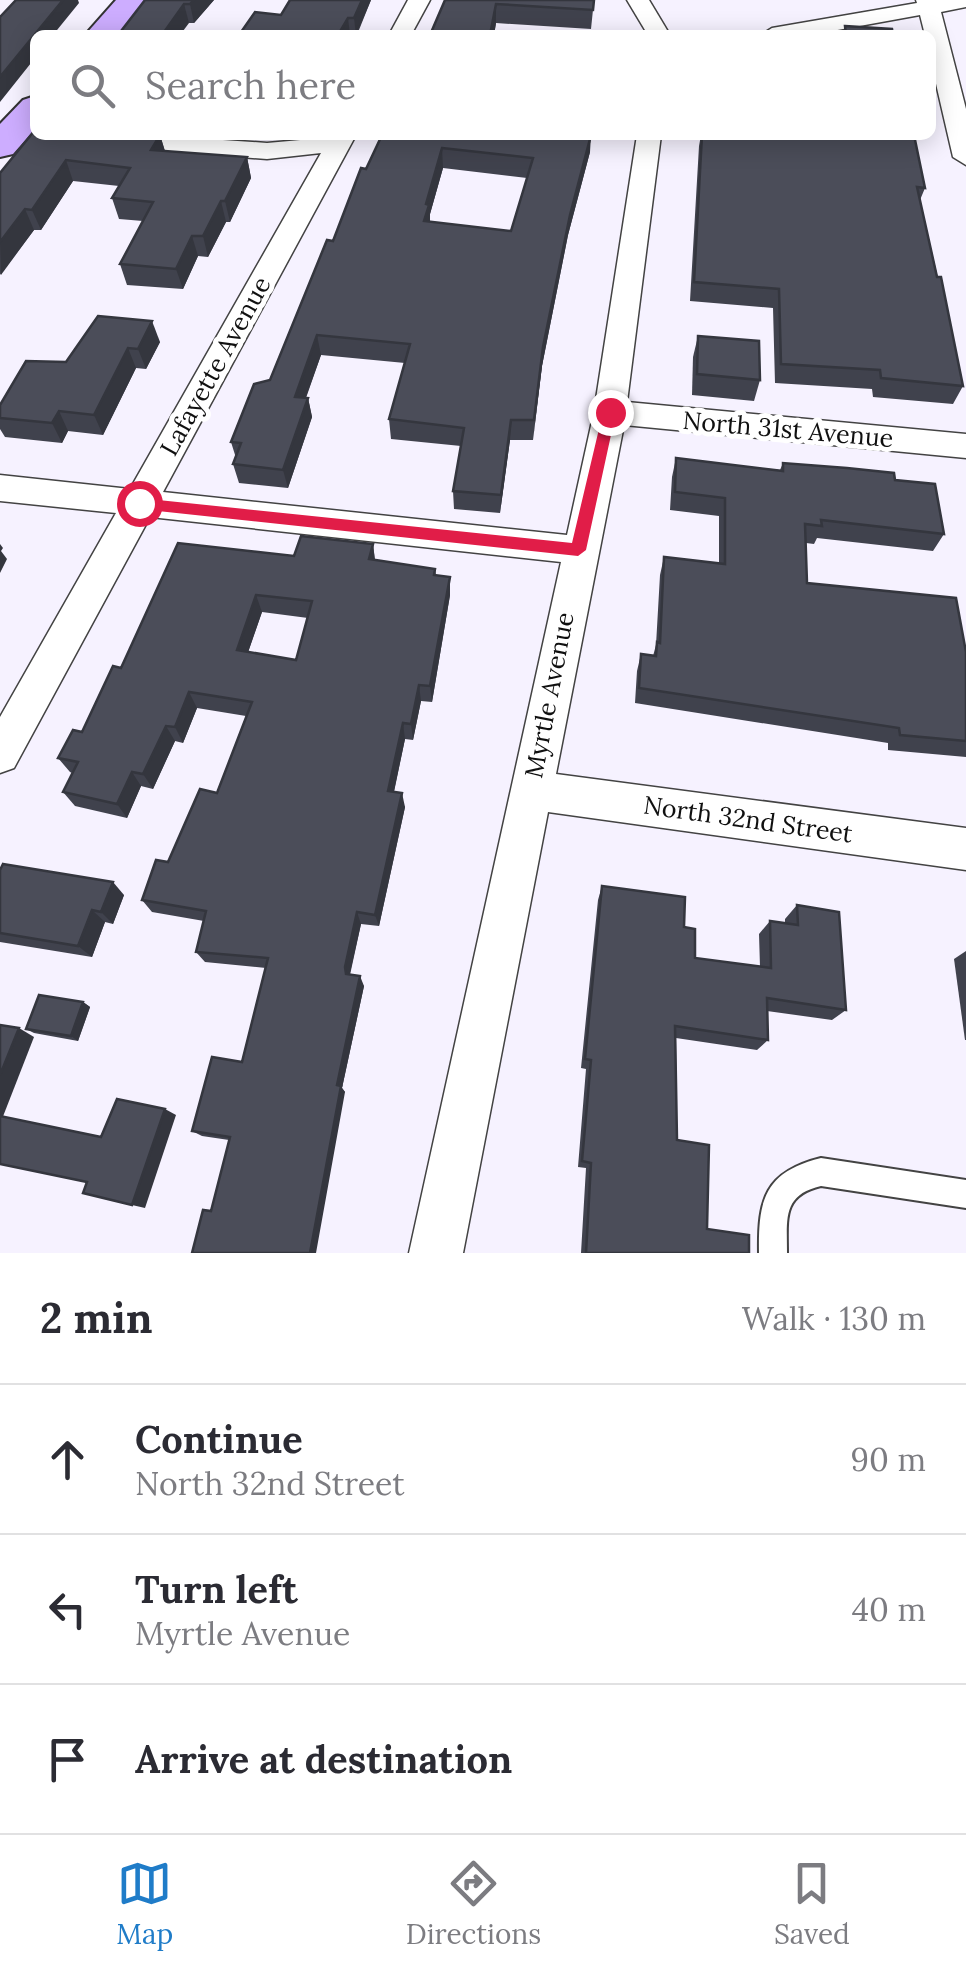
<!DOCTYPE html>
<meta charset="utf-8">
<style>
body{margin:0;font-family:Lora,serif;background:#f7f7f7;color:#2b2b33}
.stop{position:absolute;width:30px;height:30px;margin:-22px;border:8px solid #e11d48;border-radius:50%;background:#fff}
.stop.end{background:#e11d48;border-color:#fff;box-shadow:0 2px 10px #0008}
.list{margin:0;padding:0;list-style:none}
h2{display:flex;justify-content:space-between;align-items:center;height:130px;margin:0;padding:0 40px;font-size:42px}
h2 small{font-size:32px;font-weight:400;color:#7c7c81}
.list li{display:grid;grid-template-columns:65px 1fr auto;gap:30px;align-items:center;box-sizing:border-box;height:150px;padding:0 40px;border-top:2px solid #e1e1e2}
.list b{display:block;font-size:38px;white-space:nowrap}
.list p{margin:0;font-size:32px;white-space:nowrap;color:#7c7c81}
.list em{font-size:32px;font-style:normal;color:#7c7c81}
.icon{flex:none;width:55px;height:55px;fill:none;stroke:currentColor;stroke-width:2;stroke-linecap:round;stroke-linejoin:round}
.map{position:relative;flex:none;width:966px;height:1253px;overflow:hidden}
.search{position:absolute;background:#fff;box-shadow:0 5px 25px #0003;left:30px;right:30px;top:30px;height:110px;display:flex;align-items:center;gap:25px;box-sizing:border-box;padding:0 35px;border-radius:15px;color:#7c7c81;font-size:38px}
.sheet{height:580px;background:#fff}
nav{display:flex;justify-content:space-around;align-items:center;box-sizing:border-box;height:140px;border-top:2px solid #e1e1e2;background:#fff;font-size:28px;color:#7c7c81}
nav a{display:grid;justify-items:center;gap:5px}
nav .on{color:#1f7cc8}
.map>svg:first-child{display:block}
</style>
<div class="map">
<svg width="966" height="1253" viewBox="0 0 966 1253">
<rect width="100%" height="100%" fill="#f6f2ff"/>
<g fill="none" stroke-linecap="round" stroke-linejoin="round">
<!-- service casing -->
<g stroke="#434343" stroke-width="4">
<path id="service" d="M821 1158 966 1180V1208L821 1186C782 1195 787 1219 787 1253H759C758 1199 765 1172 821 1158Z"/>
</g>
<!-- minor casing -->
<g stroke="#434343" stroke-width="3">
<g id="minor">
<polygon points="408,0 430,0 411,35 389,35"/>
<polygon points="627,0 649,0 670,35 648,35"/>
<polygon points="916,0 966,0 966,7 941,12 966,109 966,165 953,157 931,62 931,35 925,35 920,15 810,35 761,35 772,28 917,3"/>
<polygon points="35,133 149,135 267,143 356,135 163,492 567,535 594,412 637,135 661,135 627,402 966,434 966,458 624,425 556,774 966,828 966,870 548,812 463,1253 409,1253 561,562 150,517 14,768 0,773 0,717 116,513 0,501 0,475 130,489 321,153 267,159 46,142 37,140"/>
</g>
</g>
<!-- secondary casing -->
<g stroke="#323232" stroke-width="4">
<g id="secondary">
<polygon points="116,0 149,0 119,35 85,35"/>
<polygon points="35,96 35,129 13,154 0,157 0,124 23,100"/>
</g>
</g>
<!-- service -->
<use href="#service" fill="#fff" fill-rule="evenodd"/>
<!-- minor -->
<use href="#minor" fill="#fff" fill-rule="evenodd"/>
<!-- secondary -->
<use href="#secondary" fill="#cdadff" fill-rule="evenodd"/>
</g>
<!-- wall -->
<g fill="#40424d" fill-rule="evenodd">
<polygon points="145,0 214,0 194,23 189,23"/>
<polygon points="371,0 357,35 239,35"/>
<polygon points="445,0 594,0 591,29 496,23 494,35 430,35"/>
<polygon points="160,135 165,151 247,157 251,178 230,222 226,222 208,257 198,256 183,289 127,285 120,264 143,221 119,219 112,198 119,186 73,181 41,230 34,230 0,275 0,173"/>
<path d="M382 135 590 152 568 235 542 366 533 440H510L500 513 454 509 453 491 461 446 391 439 389 419 405 363 321 355 306 398H308L312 417 288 488 239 483 233 464 236 458 231 442 270 380ZM443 168 527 178 511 231 430 222V214Z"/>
<polygon points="701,135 914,135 925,188 920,200 963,386 953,404 873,397 872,389 775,383 773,308 690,301 699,146"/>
<polygon points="98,316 160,342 146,369 136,368 103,435 68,431 62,443 5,437 0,429 0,405 66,362"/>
<polygon points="698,336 760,380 754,401 692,395 693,357"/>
<polygon points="676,458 780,470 783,463 895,480 944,534 933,551 817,538 814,544 806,543 807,583 966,652 966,757 888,750 888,743 635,703 637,671 641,654 653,656 656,645 660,575 664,557 719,564 719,516 670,510 672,477"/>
<path d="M373 544 375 560 435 569 436 575 450 577V595L432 702 421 701 413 740 405 739 394 792 405 807 379 926 361 924 350 975 364 986 342 1088 345 1092 211 1211 229 1140 202 1136 192 1131 242 1062 266 968 205 962 196 952 204 921 152 912 142 900 217 793 246 716 197 708 183 743 175 741 153 789 141 786 127 818 75 806 63 792 72 773 70 772 58 758 82 732 121 668 294 556ZM262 612 308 618 296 660 248 652Z"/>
<polygon points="0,870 124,895 113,924 105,922 92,957 0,942"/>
<polygon points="602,886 684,927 695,958 760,967 759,934 770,921 785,923 785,919 797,905 846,1010 832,1020 767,1011 768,1040 757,1050 676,1038 677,1140 707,1229 749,1253 581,1253 586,1168 578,1167 586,1069 581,1068 598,900"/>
<polygon points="966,951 966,1040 965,1040 954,959"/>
<polygon points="83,1002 90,1007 78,1041 34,1033 26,1029"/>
</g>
<!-- shaded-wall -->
<g fill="#34363e">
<polygon points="63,0 78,0 79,3 53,35 35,35 35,58 0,102 0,77"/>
<polygon points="194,0 214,0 194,23 190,4"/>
<polygon points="362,0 371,0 356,35 354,18"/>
<polygon points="184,4 189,23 180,35 162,35"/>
<polygon points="496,4 496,23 494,35 490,35"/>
<polygon points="348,18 350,35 338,35"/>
<polygon points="160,135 166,155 151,150"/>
<polygon points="591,135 590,152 568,235 542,366 533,440 543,347 570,215"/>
<polygon points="442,148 443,168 430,214 430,225 424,221 426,204"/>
<polygon points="247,157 251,178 230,222 225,201"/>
<polygon points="66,160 73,181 41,230 32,210"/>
<polygon points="221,201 226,222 208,257 203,236"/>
<polygon points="25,209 34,230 1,275 0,242"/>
<polygon points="192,236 198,256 183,289 176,269"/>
<polygon points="152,321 160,342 146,369 138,349"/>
<polygon points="317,335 321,355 299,416 295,397"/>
<polygon points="128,348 136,368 103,435 94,415"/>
<polygon points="308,398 312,417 288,488 283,470"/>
<polygon points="59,411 68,431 62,443 52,423"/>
<polygon points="511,420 510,440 500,513 501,495"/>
<polygon points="0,544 3,548 1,551 7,559 0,573"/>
<polygon points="373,544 375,562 369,559"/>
<polygon points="450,577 450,595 432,702 430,686"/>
<polygon points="256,595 262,612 243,667 237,650"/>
<polygon points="419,685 421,701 413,740 411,724"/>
<polygon points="189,692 197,708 183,743 175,727"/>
<polygon points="403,723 405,739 391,805 388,791"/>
<polygon points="166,726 175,741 153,789 143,774"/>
<polygon points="132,772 141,786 127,818 117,804"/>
<polygon points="402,793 405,807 379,926 375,915"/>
<polygon points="113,882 124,895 113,924 101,912"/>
<polygon points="92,910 105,922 92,957 78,946"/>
<polygon points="357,912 361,924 349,977 346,974 345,967"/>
<polygon points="360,976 364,986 342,1088 345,1092 316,1253 310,1253 337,1085"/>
<polygon points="83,1002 90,1007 78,1041 71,1036"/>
<polygon points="19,1028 34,1037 2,1119 0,1118 0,1075"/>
<polygon points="165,1109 176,1115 145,1208 132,1205"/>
</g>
<!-- building -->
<g fill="#4b4d59" stroke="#34363e" stroke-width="2.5" fill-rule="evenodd">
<polygon points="16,0 63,0 0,77 0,17"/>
<polygon points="145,0 194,0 190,4 184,4 162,35 118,35"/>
<polygon points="290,0 362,0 354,18 348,18 338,35 239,35 255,12 281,15"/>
<polygon points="445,0 594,0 593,10 496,4 490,35 430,35"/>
<polygon points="845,26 892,29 893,35 846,35"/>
<polygon points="35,130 35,135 160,135 151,150 247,157 225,201 221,201 203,236 192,236 176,269 120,264 153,202 112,198 130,168 66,160 32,210 25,209 0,242 0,173"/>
<path d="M382 135H591L570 215 543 347 534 420H511L501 495 453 491 464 428 389 419 410 344 317 335 295 397 308 398 283 470 233 464 241 443 231 442 254 384 270 380 327 240 333 241 361 168 366 169ZM442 148 533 158 511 231 424 221 429 205 426 204Z"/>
<polygon points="702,135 914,135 925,188 917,187 937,277 941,277 963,386 881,378 880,370 781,364 779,289 694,282"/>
<polygon points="98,316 152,321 138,349 128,348 94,415 59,411 52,423 0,418 0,405 26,361 66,362"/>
<polygon points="698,336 759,341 760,380 697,374"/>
<polygon points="676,458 783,471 783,463 847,468 894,473 895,480 935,484 944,534 821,520 822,526 805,524 807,583 956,598 966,652 966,741 900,735 899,728 639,688 641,654 656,656 657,642 660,643 664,557 725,564 725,498 675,492"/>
<path d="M301 536 373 544 369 559 435 569 434 575 450 577 430 686 419 685 411 724 403 723 388 791 402 793 375 915 357 912 345 967 346 974 360 976 337 1085 341 1086 310 1253H192L203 1210 211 1211 230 1137 192 1131 212 1057 242 1062 268 958 196 952 206 911 142 900 156 860 168 862 200 789 217 793 252 702 189 692 175 727 166 726 143 774 132 772 117 804 63 792 78 762 58 758 73 730 82 732 113 666 121 668 178 543 294 556ZM256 595 312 601 296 660 237 650Z"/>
<polygon points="3,864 113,882 101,912 92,910 78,946 0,933 0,870"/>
<polygon points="602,886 685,897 684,927 695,929 695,958 771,968 770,921 798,925 797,905 839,912 846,1010 767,998 768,1040 675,1026 677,1140 709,1145 707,1229 749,1235 749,1253 586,1253 591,1163 582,1161 591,1060 585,1059"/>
<polygon points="39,995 83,1002 71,1036 26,1029"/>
<polygon points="0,1025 19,1028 0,1075"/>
<polygon points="117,1099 165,1109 132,1205 83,1193 87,1182 0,1164 0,1116 101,1137"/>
</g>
<!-- route -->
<polygon fill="#e11d48" points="610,407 616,412 586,550 578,556 139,509 132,503 139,498 572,543 603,412"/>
<g text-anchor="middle" stroke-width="10" stroke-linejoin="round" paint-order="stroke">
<!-- street labels -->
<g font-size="25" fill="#101010" stroke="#fff">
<text transform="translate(215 366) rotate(-61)" y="9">Lafayette Avenue</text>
<text transform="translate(788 429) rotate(5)" y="9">North 31st Avenue</text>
<text transform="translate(549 695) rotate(-79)" y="9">Myrtle Avenue</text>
<text transform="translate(748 819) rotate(8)" y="9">North 32nd Street</text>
</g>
</g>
</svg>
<div class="stop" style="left:139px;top:503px"></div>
<div class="stop end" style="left:610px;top:412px"></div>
<div class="search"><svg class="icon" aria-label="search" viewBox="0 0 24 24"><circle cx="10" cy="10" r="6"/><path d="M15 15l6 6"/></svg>Search here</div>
</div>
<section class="sheet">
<h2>2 min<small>Walk · 130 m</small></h2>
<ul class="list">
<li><svg class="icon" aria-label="ahead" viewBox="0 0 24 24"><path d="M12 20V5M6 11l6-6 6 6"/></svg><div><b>Continue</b><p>North 32nd Street</p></div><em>90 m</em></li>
<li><svg class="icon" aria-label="left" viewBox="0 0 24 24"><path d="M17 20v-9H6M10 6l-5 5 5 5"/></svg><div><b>Turn left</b><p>Myrtle Avenue</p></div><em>40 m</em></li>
<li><svg class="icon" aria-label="arrive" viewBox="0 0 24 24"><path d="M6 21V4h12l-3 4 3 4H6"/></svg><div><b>Arrive at destination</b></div></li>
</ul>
</section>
<nav>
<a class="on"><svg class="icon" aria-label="map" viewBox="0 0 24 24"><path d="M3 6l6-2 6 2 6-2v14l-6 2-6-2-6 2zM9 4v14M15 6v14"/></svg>Map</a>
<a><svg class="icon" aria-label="directions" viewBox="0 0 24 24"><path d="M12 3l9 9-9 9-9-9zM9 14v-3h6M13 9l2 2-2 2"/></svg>Directions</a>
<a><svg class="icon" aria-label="saved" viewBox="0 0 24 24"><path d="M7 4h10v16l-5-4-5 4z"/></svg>Saved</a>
</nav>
